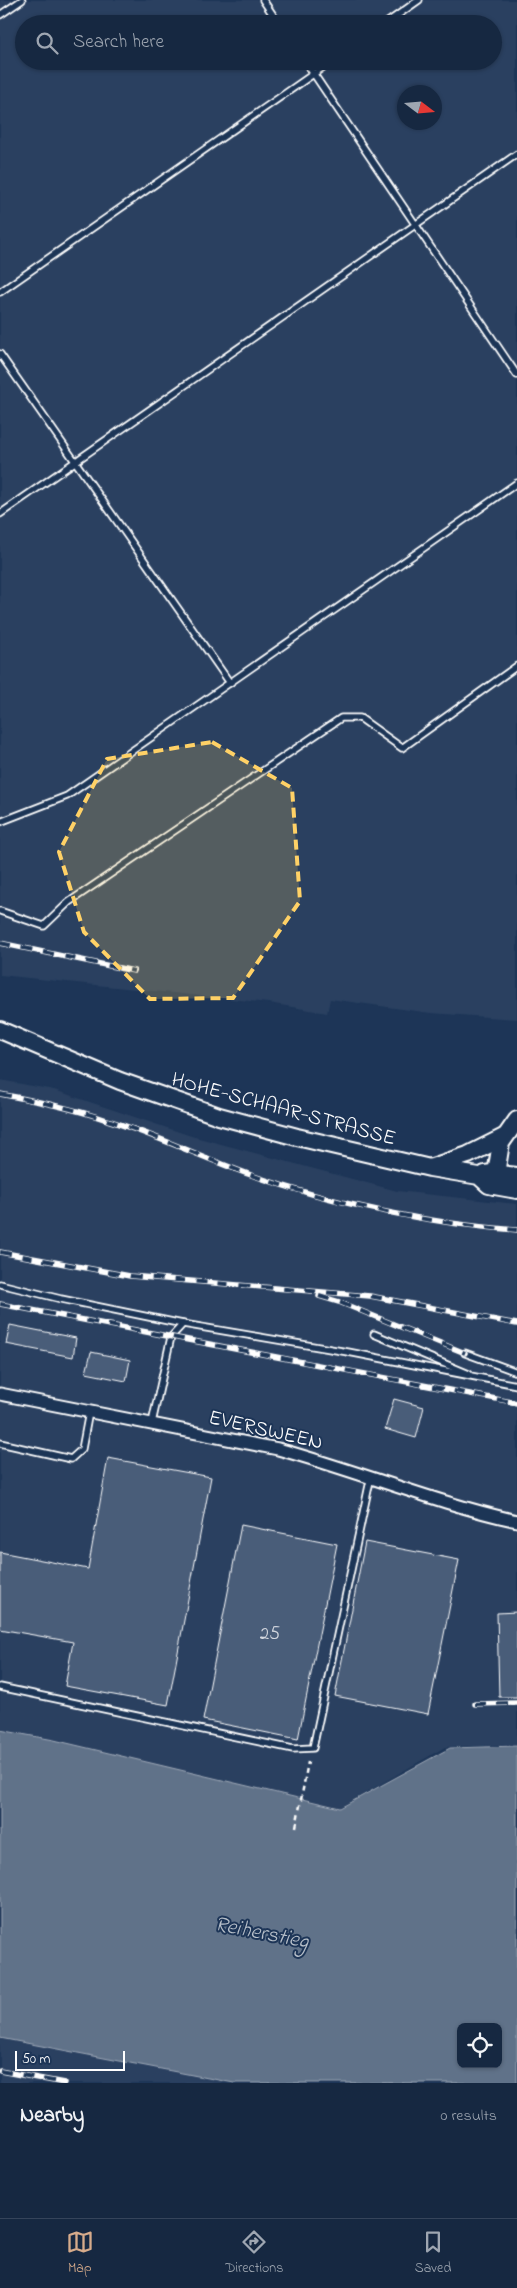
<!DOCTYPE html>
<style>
body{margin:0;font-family:"Indie Flower",sans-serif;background:#1f3048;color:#f1f3f6}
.controls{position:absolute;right:15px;bottom:15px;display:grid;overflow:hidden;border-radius:8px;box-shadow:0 1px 4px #0004}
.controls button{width:45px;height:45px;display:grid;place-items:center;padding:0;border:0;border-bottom:1px solid #35445a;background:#162841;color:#f1f3f6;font:25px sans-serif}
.compass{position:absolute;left:397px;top:85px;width:45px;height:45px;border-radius:50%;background:#162841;box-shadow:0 1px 4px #0004;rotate:106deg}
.scale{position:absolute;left:15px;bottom:12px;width:110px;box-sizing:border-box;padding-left:5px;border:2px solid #fff;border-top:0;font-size:14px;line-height:18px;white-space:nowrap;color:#fff;-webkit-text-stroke:4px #1d3557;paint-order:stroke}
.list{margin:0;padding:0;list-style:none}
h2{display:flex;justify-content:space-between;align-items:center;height:65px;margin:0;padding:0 20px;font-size:21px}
h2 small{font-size:16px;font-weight:400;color:#9ea6b1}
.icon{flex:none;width:28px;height:28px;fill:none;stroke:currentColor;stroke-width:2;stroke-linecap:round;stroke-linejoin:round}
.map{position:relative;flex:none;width:517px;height:2083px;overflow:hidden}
.search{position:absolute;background:#162841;box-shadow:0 1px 4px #0004;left:15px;right:15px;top:15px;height:55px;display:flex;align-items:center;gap:12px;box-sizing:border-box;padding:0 18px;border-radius:28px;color:#9ea6b1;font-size:19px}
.sheet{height:135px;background:#162841}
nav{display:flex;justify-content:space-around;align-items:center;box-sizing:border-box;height:70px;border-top:1px solid #35445a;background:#162841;font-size:14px;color:#9ea6b1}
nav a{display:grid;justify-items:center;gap:2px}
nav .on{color:#d6ab8b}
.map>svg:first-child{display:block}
</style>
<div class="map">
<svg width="517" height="2083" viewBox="0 0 517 2083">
<rect width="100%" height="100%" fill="#1d3557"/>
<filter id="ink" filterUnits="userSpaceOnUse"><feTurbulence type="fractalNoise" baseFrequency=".02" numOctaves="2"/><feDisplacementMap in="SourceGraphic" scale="10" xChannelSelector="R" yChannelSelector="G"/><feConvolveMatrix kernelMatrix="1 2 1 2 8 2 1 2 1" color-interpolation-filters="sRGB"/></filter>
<g filter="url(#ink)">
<!-- built -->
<g fill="#2a4161" fill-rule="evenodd">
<path d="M0 0H517V1019L431 1013 330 999 327 1013 269 1003 0 975ZM24 24H493V61H24ZM404 92H434V122H404Z"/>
<polygon points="0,1080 54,1090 191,1136 397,1191 517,1204 517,1745 445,1747 339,1808 54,1740 0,1730"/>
<polygon points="0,2038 234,2083 0,2083"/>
</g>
<!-- water -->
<path fill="#617289" stroke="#a0aab8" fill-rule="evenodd" d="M0 1730 54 1740 340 1808 450 1748 517 1746V2083H234L0 2038ZM461 2027H498V2064H461Z"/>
<!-- building -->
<g fill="#4a5d79" stroke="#fff">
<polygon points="10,1325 76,1338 73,1357 6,1344"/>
<polygon points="91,1352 130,1360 126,1381 86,1373"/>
<polygon points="394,1399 424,1407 416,1438 385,1429"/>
<polygon points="108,1458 211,1477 168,1705 65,1686 73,1642 0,1629 0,1552 88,1569"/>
<polygon points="241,1525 337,1544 298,1739 203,1720"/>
<polygon points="365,1542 459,1560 428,1714 335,1696"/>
<polygon points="517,1612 517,1697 499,1697 497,1613"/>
</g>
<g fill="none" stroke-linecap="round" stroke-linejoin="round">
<!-- service casing -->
<g stroke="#fff" stroke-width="9">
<g id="service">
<polyline points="263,0 279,24"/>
<polyline points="0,15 22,0"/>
<polyline points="385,24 419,0"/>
<polyline points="305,61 517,375"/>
<polyline points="0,292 332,61"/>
<polyline points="0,354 230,683"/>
<polyline points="0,514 517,154"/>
<polyline points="0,822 67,796 517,483"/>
<polyline points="0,911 44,926 69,902 341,718 360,718 402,748 517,666"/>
<polyline points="0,1284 61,1299 183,1324"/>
<polyline points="374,1334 469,1374"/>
<polyline points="465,1353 517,1372"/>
<polyline points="152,1423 171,1337 183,1324 348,1352 517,1385"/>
<polyline points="0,1443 71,1459 82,1449 89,1412"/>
<polyline points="0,1687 293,1749 313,1748 371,1476"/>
</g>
</g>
<!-- minor casing -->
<g stroke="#fff" stroke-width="15">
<path id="minor" d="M0 1394 278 1449C358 1471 436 1503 517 1521"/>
</g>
<!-- secondary casing -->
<g stroke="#fff" stroke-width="20">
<g id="secondary">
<polyline points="0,1030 120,1081 219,1116 297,1137 430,1168 479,1176 489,1185 517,1190"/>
<polyline points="432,1167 468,1155 504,1137"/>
<polyline points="485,1174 492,1173 517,1176"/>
<polyline points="494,1186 501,1143 517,1120"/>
</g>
</g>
<!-- path -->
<polyline stroke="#fff" stroke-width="2.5" stroke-dasharray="5 4" stroke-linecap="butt" points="296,1827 308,1762"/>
<!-- service -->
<use href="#service" stroke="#1d3557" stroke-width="5.5"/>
<!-- minor -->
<use href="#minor" stroke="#1d3557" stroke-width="11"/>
<!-- secondary -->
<use href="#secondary" stroke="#1d3557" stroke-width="16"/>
<!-- rail casing -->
<g stroke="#fff" stroke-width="5.5">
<g id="rail">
<polyline points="0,943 134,971"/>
<path d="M0 1094C36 1101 72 1108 107 1120 156 1135 203 1158 251 1175 333 1204 431 1224 517 1230"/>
<polyline points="0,1252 130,1276 370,1296 517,1324"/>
<polyline points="319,1296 339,1302 465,1353"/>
<polyline points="0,1304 517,1403"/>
<polyline points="475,1704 517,1703"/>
<polyline points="0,2071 64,2083"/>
</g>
</g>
<!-- rail -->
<use href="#rail" stroke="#1d3557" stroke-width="4" stroke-dasharray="11" stroke-linecap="butt"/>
</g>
</g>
<!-- marked area -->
<path fill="#ffd166" fill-opacity="0.2" stroke="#ffd166" stroke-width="4" stroke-dasharray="10 6" stroke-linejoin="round" d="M212 742 292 788 300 901 233 998 150 999 84 932 59 852 107 759Z"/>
<g text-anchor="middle" stroke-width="4" stroke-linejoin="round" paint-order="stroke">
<!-- number labels -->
<g font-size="19" fill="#d2d6de">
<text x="270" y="1639">25</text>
</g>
<!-- street labels -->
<g font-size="21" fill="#fff" stroke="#1d3557">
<text transform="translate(284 1108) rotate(15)" y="7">HOHE-SCHAAR-STRASSE</text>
<text transform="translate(266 1429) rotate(13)" y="7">EVERSWEEN</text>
</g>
<!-- water labels -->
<g font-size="22" font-style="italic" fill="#b8c0ca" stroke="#1d3557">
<text transform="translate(262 1931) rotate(11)" y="8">Reiherstieg</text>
</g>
</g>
</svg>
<div class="controls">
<button><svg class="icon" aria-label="locate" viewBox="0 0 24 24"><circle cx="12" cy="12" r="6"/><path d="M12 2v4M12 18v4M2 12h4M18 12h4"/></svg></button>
</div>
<svg class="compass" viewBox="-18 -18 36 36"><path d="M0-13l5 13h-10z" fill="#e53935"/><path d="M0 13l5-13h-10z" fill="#9ea6b1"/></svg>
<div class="scale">50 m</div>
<div class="search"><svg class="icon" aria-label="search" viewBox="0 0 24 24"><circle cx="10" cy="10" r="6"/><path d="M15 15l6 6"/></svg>Search here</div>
</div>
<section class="sheet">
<h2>Nearby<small>0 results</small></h2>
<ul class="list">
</ul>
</section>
<nav>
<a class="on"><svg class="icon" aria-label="map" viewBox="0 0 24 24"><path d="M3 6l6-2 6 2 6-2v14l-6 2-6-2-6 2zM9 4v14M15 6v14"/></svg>Map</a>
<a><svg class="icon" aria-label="directions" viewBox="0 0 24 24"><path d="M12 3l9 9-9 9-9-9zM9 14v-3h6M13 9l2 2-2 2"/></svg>Directions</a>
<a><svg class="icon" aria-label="saved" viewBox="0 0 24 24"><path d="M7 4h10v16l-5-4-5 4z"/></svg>Saved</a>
</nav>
